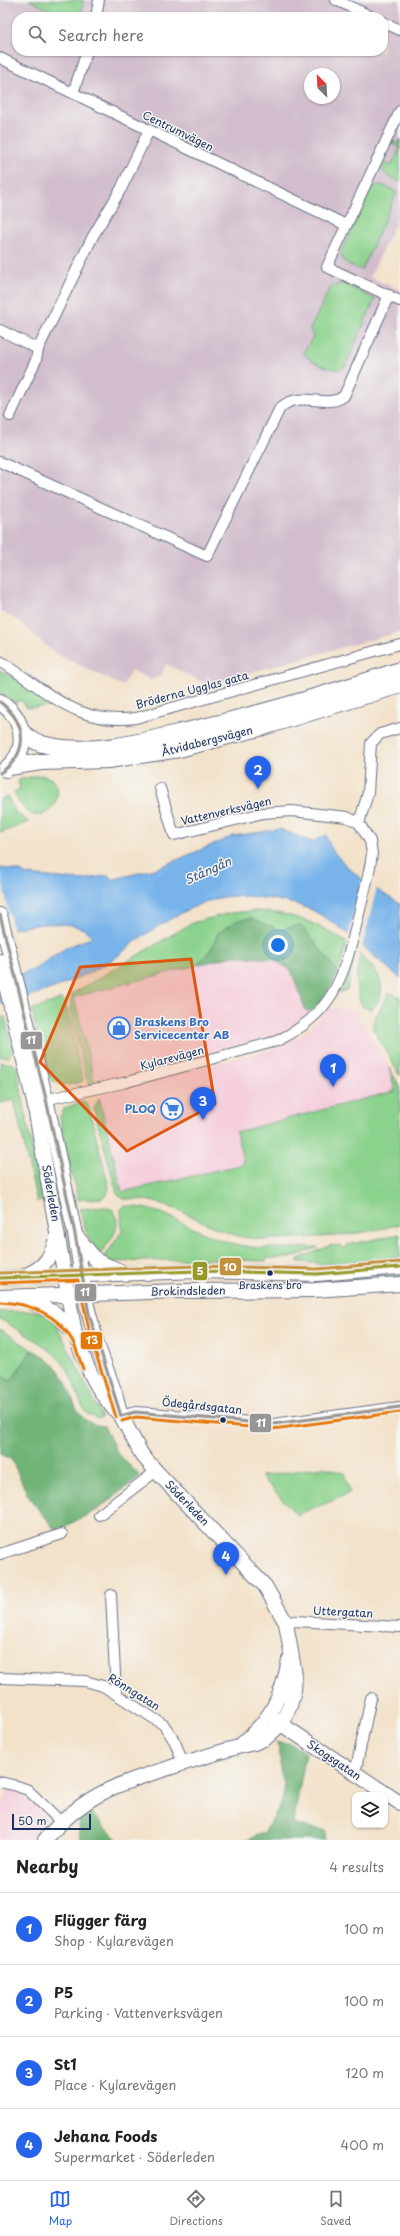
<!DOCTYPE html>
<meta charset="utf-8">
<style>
body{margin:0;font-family:"Playpen Sans",sans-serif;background:#f2f2f2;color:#222}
.controls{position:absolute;right:12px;bottom:12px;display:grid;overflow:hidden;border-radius:8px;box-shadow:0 1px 3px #0004}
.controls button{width:36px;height:36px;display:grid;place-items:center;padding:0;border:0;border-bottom:1px solid #e0e0e0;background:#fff;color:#222;font:20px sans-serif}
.compass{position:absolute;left:304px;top:68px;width:36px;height:36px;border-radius:50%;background:#fff;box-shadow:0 1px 3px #0004;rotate:336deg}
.scale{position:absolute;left:12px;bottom:10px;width:79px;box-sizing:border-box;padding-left:4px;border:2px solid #1b2f5e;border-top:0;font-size:11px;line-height:14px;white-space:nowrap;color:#1b2f5e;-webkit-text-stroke:3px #f6f6f2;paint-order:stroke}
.you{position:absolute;left:278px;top:945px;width:14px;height:14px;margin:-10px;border:3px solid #fff;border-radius:50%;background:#1a73e8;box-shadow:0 0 0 6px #1a73e833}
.badge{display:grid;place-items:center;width:26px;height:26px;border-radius:50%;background:#2563eb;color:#fff;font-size:13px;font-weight:700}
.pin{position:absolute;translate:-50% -33px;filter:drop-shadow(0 1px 2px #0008)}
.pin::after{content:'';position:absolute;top:21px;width:14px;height:12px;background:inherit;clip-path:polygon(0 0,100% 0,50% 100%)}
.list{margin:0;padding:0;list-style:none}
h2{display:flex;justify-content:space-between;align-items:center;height:52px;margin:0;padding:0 16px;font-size:17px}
h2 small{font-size:13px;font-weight:400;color:#767676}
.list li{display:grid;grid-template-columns:26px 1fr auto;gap:12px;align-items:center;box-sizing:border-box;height:72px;padding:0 16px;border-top:1px solid #e0e0e0}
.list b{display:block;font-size:15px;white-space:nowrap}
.list p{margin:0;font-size:13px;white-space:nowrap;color:#767676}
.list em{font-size:13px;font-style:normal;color:#767676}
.icon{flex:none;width:22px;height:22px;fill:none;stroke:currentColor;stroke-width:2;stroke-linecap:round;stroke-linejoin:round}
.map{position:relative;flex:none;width:400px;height:1840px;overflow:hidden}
.search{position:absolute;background:#fff;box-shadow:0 1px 3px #0004;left:12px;right:12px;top:12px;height:44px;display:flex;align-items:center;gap:10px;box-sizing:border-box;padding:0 14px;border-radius:16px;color:#767676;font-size:15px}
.sheet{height:340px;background:#fff}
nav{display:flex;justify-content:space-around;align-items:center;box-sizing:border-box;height:56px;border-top:1px solid #e0e0e0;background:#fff;font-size:11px;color:#767676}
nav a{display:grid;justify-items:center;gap:2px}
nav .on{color:#2563eb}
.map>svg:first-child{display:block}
</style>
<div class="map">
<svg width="400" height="1840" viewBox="0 0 400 1840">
<rect width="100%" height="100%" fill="#f6f6f2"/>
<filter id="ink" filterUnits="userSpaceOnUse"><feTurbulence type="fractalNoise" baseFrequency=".025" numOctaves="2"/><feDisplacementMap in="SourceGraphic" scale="8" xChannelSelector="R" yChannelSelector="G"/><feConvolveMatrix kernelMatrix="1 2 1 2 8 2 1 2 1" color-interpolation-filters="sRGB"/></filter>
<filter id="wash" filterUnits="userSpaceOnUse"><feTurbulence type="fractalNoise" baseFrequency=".012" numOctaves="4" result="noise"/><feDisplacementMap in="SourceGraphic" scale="16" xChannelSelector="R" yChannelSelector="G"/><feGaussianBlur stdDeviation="0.9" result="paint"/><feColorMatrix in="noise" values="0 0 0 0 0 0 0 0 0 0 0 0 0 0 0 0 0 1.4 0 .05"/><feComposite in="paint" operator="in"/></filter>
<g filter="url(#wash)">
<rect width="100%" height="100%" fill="#f3e2ca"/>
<!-- built -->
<g fill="#f5cfdc">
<polygon points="233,956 273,958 291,970 306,1011 314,1010 289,1029 275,1036 95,1084 74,997"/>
<polygon points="344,1008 356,1012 389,1067 395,1091 237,1132 244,1164 122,1192 98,1095 278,1047 306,1032 328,1009"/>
<polygon points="7,1790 22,1794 49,1817 29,1840 0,1840 0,1811"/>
</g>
<!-- industrial -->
<path fill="#d1bdcc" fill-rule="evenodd" d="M0 0H400V213L370 277 400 290V632L207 684 166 664 161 676 151 680 131 670 123 686 54 653 19 621 0 611ZM17 17H383V51H17ZM310 74H334V98H310Z"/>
<!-- green -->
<g fill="#8bd28c" stroke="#538075">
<polygon points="29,0 83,0 81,17 64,17"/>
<path d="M400 139V182C390 177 380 175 383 162L391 166 400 148 392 144 393 141 398 144Z"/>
<path d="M376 185H382L397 192 362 270C352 266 341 264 341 252L371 188Z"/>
<path d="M342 283 375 299 344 368C330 372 313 363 303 353L313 337 310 329 330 288Z"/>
<polygon points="0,670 36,692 52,706 27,708 21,700 16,703 0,693"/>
<path d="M40 775C82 780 39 851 14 792L20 789 18 780Z"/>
<polygon points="7,796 16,813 29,822 0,833 0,799"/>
<path d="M253 911C289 912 318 922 347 943L338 973C325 956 314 940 300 925L280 930 266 925 218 933 212 948 197 965 74 997 95 1084H88L70 1011 72 994 192 923 230 913Z"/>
<path d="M360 954C372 966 386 979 380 997 378 1002 376 1006 371 1009L363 1007C354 991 356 972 360 954Z"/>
<polygon points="352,963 353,963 347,989 340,993"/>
<polygon points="389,993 400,997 400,1076 373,1028 374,1020"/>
<path d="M61 999 65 1002 83 1081C74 1084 61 1087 53 1081 42 1074 35 1025 32 1010Z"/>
<polygon points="5,1017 13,1051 8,1057 0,1057 0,1018"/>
<polygon points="0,1062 14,1064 17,1068 42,1201 37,1202 14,1100 0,1103"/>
<path d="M389 1067 400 1087V1224C365 1234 331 1237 295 1238 276 1239 256 1241 238 1236 195 1223 171 1197 123 1199L117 1193 94 1109 99 1098 122 1192 244 1164 236 1132 395 1091Z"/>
<polygon points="83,1102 88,1105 109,1187 107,1195 102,1198 78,1200 61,1124 60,1116 65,1108"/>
<path d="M43 1116 74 1262H71C63 1213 51 1165 43 1116Z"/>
<path d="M124 1206C166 1207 186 1229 224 1241 254 1251 286 1248 318 1247L291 1258H267L266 1261 203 1259 112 1262 104 1258 122 1231 121 1210Z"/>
<path d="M105 1207 113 1210C124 1227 110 1241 100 1254 87 1240 84 1228 80 1209Z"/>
<polygon points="400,1234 400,1258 338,1265 298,1262 298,1259 329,1246 341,1245 342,1248 347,1248 347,1245"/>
<polygon points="400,1273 400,1277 347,1282 348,1279"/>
<path d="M32 1311 41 1312 55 1322 102 1417 98 1419 86 1413C78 1400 76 1386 69 1373 57 1348 23 1334 0 1319V1312Z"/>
<polygon points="0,1329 32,1350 11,1381 0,1375"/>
<path d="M323 1467 344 1473 350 1492C347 1496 307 1510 297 1515L261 1476Z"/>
</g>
<!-- forest -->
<g fill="#70b478" stroke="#46726b">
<path d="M251 918 280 930 300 925C314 940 325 956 338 973L328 991 314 1010 306 1011 291 970 273 959 233 956 197 965 212 948 218 933 238 920Z"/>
<path d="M32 1350C45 1356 55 1364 62 1375 76 1397 72 1424 104 1426L117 1453 140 1476 97 1510 56 1531 28 1496 12 1460 0 1454V1375L11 1381Z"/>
<path d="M276 1743H289L306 1753 293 1824 326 1831 325 1840H245L265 1832C272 1817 286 1802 284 1784 284 1780 281 1777 280 1773 279 1761 283 1754 276 1743Z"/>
<polygon points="90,1812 118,1840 79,1840 80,1837 79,1820"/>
</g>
<!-- water -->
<path fill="#78b4ea" stroke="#4a72a4" d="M280 829 312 842 326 835C332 863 377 890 400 904V978C372 956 347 928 314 911 294 901 241 892 219 898 192 904 164 923 141 937 132 943 124 952 115 958 80 981 40 994 0 1004V981L33 970 67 947 91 938 92 936C76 915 22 926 0 932V868L20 871 27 875 82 880 109 875 111 880 158 868 233 836Z"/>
<!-- pier -->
<g fill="#f3e2ca">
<polygon points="0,871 13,931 0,934"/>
<polygon points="363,876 377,887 362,947 348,937"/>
</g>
</g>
<g filter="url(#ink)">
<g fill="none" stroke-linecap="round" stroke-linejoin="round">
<!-- street casing -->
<g stroke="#676e84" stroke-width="12">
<g id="street">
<polyline points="336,0 372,17"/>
<polyline points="96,17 99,0"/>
<polyline points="383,22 400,30"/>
<polyline points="0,58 346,225"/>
<polyline points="73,93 87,51"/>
<polyline points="400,111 327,267 400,301"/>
<polyline points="0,330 38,349 93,236 121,189 149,130"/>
<polyline points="10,416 36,360 38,349"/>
<path d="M0 462 207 556 280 408C301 389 326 410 344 396L389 295"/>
<path d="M0 661C47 690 76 726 136 718L400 644"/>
<polyline points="359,823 368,793 371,743 380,734 400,728"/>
<path d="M39 1101 123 1083 277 1041C333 1014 343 979 357 922 362 900 369 877 372 854L370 841 359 823 347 817 292 811 263 813 174 835 160 788"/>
<polyline points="121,1416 135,1412 151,1413 273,1424 400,1407"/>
<polyline points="99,1515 156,1471"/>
<polyline points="0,1554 62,1534"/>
<polyline points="111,1595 116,1693"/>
<polyline points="286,1623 295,1621 400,1627"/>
<polyline points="0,1678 85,1681 103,1686 164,1725 175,1742 183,1763"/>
<polyline points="355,1773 371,1698"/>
<polyline points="0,1782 17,1786 28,1790 61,1822"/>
</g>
</g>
<!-- secondary casing -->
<g stroke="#676e84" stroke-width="16">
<g id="secondary">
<path d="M0 915 46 1099 75 1234 87 1306 97 1344 115 1393 121 1416 142 1455 156 1471 265 1586 286 1623 295 1675 294 1690 290 1706 281 1724 266 1738 254 1743C227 1749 201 1758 175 1766 118 1784 85 1793 45 1840"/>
<path d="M0 961 34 1102 75 1334C85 1364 97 1393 120 1415"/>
<polyline points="78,1238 97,1261 120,1271"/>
<path d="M26 1275C46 1267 51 1256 57 1236"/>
<polyline points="0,1278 198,1271 317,1274 400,1267"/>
<polyline points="0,1297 181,1291 315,1290 400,1284"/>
<polyline points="23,1299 55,1313 73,1332"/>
<polyline points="269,1716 400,1803"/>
<path d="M242 1744C271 1719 282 1697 289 1660"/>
</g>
</g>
<!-- primary casing -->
<g stroke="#676e84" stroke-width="18">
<g id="primary">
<path d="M0 702C24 717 31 751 6 769"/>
<path d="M22 732C29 738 36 743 46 745 93 756 144 741 190 730 261 714 331 693 400 670"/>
<polyline points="9,767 41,762 108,760 179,749 263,727 400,685"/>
</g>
</g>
<!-- street -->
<use href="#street" stroke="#fff" stroke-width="10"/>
<!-- secondary -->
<use href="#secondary" stroke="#fff" stroke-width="14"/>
<!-- primary -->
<use href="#primary" stroke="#fff" stroke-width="16"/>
<!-- bus-1 casing -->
<g stroke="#f6f6f2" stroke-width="6">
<g id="bus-1">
<path d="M0 702C27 723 30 753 0 773"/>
<polyline points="0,915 46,1099 75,1234 89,1314 121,1416"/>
<polyline points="121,1416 135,1412 273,1424 400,1407"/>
</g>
</g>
<!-- bus-2 casing -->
<g stroke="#f6f6f2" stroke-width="6">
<g id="bus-2">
<polyline points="0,1283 78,1280 91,1338 116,1417"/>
<path d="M0 1302C28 1303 58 1314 72 1340 77 1349 79 1359 83 1369"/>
<polyline points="122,1421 136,1417 273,1429 400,1412"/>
</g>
</g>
<!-- bus-3 casing -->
<g stroke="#f6f6f2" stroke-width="6">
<polyline id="bus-3" points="0,1278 198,1271 317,1274 400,1267"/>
</g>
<!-- bus-4 casing -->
<g stroke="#f6f6f2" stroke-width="6">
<polyline id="bus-4" points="0,1273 198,1266 317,1269 400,1262"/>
</g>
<!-- bus-1 -->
<use href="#bus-1" stroke="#989595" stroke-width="3"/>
<!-- bus-2 -->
<use href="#bus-2" stroke="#e47808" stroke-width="3"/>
<!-- bus-3 -->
<use href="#bus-3" stroke="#98982a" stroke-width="3"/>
<!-- bus-4 -->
<use href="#bus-4" stroke="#c2913e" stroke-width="3"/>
</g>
</g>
<!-- marked area -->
<path fill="#de5710" fill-opacity="0.2" stroke="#de5710" stroke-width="3" stroke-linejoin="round" d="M191 959 215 1104 127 1151 40 1062 80 967Z"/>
<!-- icons -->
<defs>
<g id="shop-ring" transform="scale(1.15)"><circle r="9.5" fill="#f6f6f2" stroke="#3f7fe0" stroke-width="1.5"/><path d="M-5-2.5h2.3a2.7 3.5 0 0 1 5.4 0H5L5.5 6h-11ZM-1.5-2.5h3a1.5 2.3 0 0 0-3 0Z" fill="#3f7fe0"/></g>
<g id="supermarket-ring" transform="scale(1.15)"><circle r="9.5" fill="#f6f6f2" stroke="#3f7fe0" stroke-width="1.5"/><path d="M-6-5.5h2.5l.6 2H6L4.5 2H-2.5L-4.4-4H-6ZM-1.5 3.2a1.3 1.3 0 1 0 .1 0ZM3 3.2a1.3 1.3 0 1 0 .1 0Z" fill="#3f7fe0"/></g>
</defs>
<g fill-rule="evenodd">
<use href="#shop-ring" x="119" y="1028"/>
<use href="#supermarket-ring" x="172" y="1109"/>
</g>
<!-- markers -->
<g fill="#1b2f5e" stroke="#f6f6f2" stroke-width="1.5">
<circle cx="270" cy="1273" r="3.5"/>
<circle cx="223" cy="1420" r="3.5"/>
</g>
<g text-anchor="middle" stroke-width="3" stroke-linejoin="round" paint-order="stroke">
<!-- bus labels -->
<g font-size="10" fill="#1b2f5e" stroke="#f6f6f2">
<text x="270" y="1289">Braskens bro</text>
</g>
<!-- street labels -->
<g font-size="11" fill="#1b2f5e" stroke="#f6f6f2">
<text transform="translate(178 131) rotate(26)" y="4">Centrumvägen</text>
<text transform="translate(192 690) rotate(-15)" y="4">Bröderna Ugglas gata</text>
<text transform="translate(207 741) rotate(-14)" y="4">Åtvidabergsvägen</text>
<text transform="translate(226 811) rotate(-13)" y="4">Vattenverksvägen</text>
<text transform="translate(172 1058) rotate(-15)" y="4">Kylarevägen</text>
<text transform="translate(51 1193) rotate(80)" y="4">Söderleden</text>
<text transform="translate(188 1291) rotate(-1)" y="4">Brokindsleden</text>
<text transform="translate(202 1406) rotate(6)" y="4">Ödegårdsgatan</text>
<text transform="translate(187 1503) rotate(46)" y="4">Söderleden</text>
<text transform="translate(343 1612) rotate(3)" y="4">Uttergatan</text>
<text transform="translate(134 1692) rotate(32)" y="4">Rönngatan</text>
<text transform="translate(334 1760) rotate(34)" y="4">Skogsgatan</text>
</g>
<!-- shop labels -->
<g font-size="11" font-weight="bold" fill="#366cbe" stroke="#f6f6f2" text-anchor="start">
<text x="134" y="1026">Braskens Bro<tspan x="134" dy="13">Servicecenter AB</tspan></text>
<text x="156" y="1113" text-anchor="end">PLOQ</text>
</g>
<!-- water labels -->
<g font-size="12" font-style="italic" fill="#375788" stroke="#f6f6f2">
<text transform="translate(208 871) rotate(-24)" y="4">Stångån</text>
</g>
</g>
<g stroke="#f6f6f2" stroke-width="1.5">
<rect x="20" y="1031" width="23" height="19" rx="4" fill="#989595"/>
<rect x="219" y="1257" width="23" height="19" rx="4" fill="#c2913e"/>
<rect x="192" y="1261" width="16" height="20" rx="4" fill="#98982a"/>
<rect x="74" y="1283" width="23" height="19" rx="4" fill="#989595"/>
<rect x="80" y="1331" width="23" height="19" rx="4" fill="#e47808"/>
<rect x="249" y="1413" width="23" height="20" rx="4" fill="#989595"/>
</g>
<g font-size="11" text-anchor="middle" font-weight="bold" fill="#fff">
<text x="31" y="1044">11</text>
<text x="230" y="1271">10</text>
<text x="200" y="1275">5</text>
<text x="85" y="1296">11</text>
<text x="92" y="1344">13</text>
<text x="261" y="1427">11</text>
</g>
</svg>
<div class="controls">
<button><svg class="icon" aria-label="layers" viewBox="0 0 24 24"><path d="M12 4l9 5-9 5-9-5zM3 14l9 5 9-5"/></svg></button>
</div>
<svg class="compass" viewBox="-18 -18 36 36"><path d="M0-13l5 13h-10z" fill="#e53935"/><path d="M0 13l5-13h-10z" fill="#767676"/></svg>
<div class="scale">50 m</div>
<div class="you"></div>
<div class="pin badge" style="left:333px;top:1087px">1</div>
<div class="pin badge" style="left:258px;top:789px">2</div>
<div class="pin badge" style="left:203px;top:1120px">3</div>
<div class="pin badge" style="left:226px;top:1575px">4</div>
<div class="search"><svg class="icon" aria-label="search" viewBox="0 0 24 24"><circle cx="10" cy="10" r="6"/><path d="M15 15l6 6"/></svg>Search here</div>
</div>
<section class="sheet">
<h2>Nearby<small>4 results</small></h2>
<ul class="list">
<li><span class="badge">1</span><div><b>Flügger färg</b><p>Shop · Kylarevägen</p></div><em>100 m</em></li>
<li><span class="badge">2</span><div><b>P5</b><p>Parking · Vattenverksvägen</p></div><em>100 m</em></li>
<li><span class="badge">3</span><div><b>St1</b><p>Place · Kylarevägen</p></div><em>120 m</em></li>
<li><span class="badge">4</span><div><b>Jehana Foods</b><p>Supermarket · Söderleden</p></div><em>400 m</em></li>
</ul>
</section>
<nav>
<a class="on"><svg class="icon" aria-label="map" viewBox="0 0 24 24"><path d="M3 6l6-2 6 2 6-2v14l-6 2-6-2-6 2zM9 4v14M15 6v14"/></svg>Map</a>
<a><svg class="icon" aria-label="directions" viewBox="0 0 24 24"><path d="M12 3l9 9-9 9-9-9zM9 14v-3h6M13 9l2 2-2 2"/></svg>Directions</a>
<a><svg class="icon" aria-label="saved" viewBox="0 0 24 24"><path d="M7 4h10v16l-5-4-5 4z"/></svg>Saved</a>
</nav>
